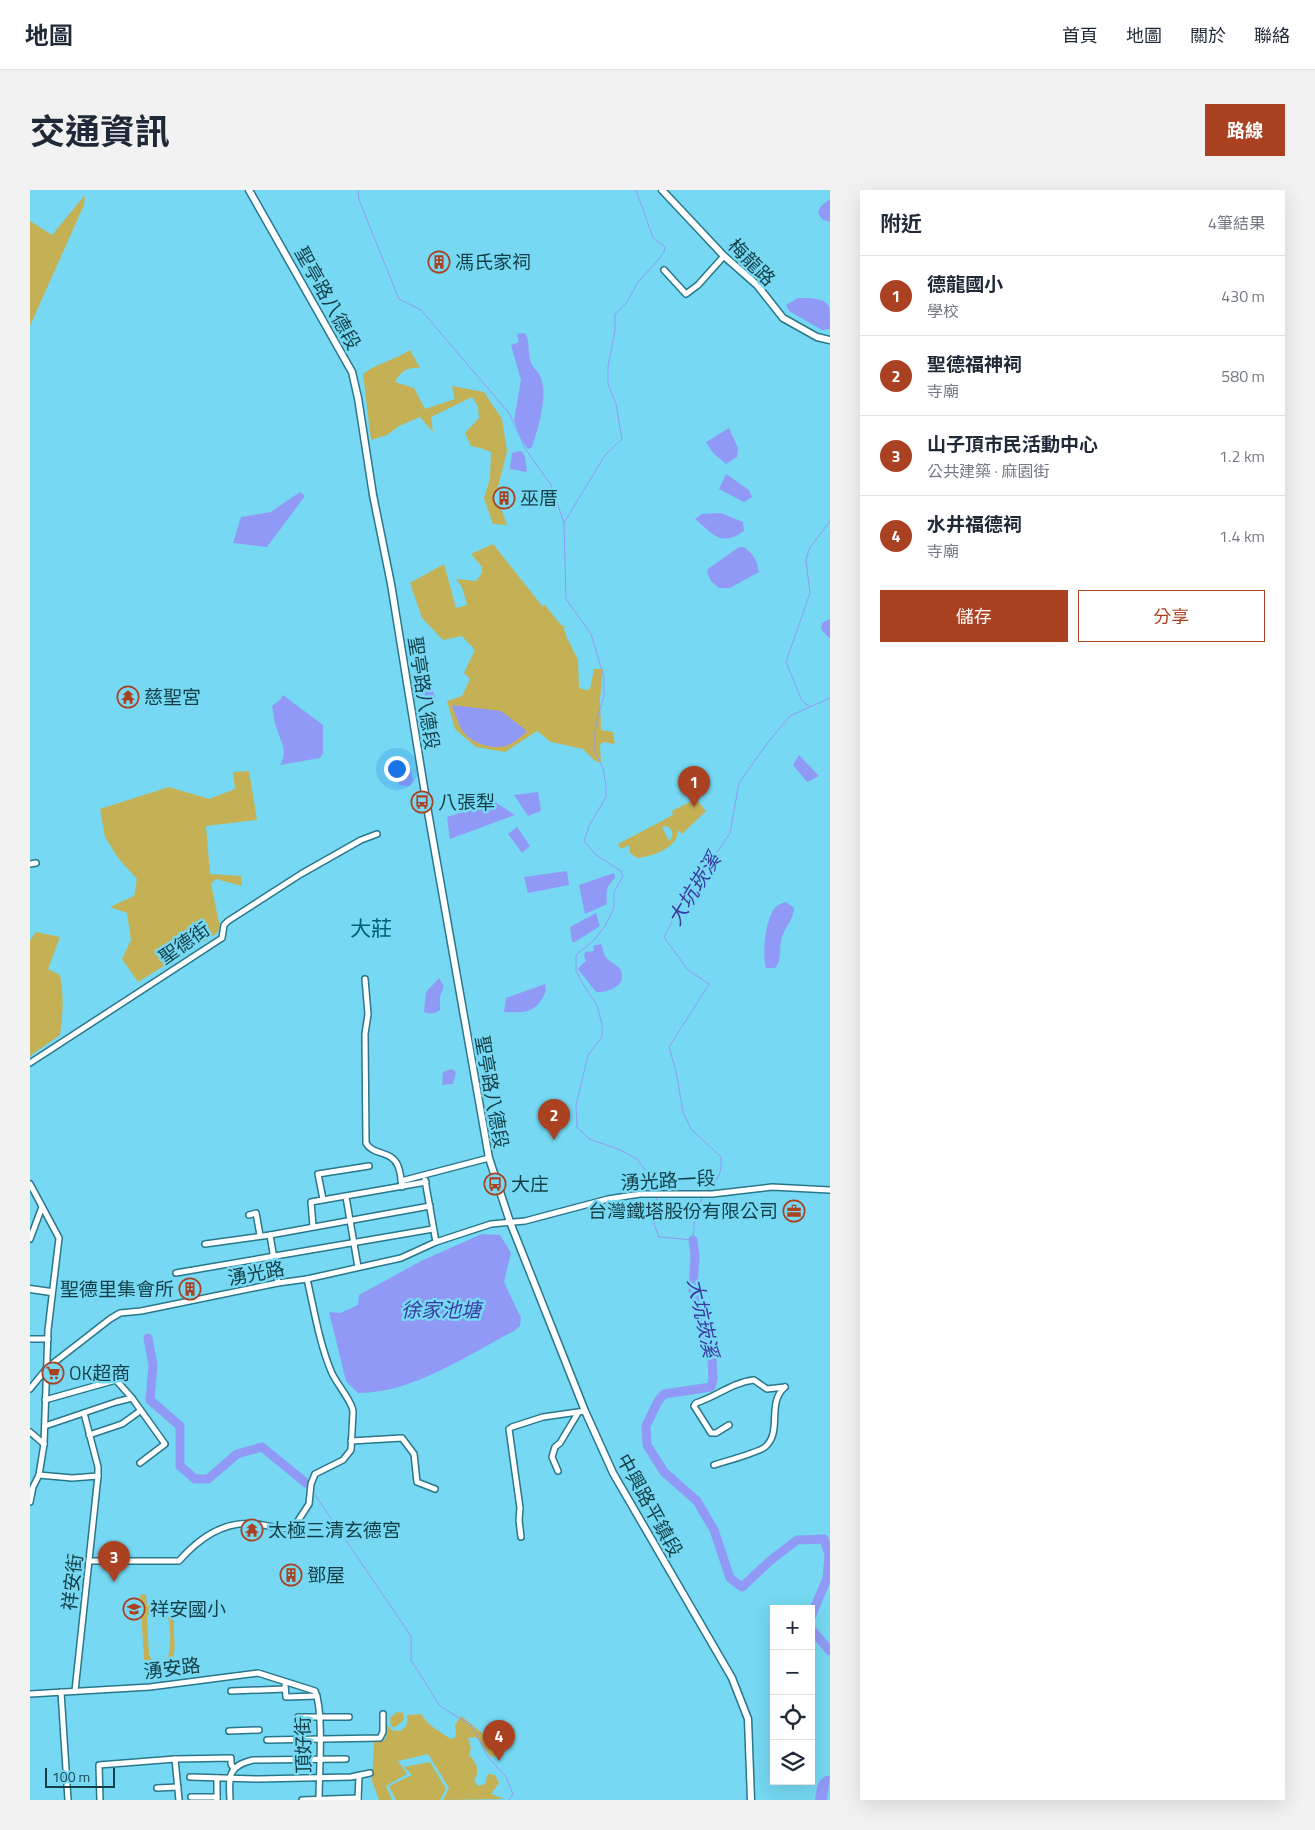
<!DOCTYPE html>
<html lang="zh-TW">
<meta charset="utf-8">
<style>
body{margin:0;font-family:"Titillium Web","Noto Sans TC",sans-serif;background:#f2f2f3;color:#1f2937}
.controls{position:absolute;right:15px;bottom:15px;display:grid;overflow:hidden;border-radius:0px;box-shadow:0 5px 20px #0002}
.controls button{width:45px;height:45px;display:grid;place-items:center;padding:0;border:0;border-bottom:1px solid #e0e1e3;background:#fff;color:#1f2937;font:25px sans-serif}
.scale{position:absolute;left:15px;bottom:12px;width:70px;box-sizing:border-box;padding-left:5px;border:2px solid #143f49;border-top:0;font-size:14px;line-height:18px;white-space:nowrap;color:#143f49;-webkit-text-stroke:4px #76d8f2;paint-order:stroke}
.you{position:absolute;left:366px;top:578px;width:18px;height:18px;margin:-12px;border:4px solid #fff;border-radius:50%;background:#1a73e8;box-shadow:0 0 0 8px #1a73e833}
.badge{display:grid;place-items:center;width:32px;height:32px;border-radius:50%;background:#aa4222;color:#fff;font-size:16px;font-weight:700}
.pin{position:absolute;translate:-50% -41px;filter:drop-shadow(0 1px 2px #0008)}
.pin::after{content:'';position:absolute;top:26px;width:18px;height:15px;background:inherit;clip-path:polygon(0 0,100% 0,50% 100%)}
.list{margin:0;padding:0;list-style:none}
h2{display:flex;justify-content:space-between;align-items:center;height:65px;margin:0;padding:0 20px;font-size:21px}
h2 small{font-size:16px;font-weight:400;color:#747a83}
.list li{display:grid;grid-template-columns:32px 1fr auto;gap:15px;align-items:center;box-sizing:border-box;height:80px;padding:0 20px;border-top:1px solid #e0e1e3}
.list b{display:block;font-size:19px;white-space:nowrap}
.list p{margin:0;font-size:16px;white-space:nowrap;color:#747a83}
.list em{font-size:16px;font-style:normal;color:#747a83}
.actions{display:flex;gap:10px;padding:15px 20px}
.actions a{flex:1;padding:11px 0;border:1px solid #aa4222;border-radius:0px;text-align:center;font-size:18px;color:#aa4222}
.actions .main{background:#aa4222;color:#fff}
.icon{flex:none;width:28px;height:28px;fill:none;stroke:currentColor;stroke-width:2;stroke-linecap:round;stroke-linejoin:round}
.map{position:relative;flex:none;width:800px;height:1610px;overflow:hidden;border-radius:0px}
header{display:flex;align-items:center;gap:30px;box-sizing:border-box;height:70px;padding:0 25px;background:#fff;border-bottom:1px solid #e0e1e3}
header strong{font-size:24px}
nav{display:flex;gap:28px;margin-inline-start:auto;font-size:18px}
.intro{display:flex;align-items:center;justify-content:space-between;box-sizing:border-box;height:120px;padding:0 30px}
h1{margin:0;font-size:35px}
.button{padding:12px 22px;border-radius:0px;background:#aa4222;color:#fff;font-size:18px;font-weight:700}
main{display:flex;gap:30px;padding:0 30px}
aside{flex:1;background:#fff;border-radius:0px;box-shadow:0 5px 20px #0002}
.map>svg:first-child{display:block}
</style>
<header>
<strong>地圖</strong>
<nav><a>首頁</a><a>地圖</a><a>關於</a><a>聯絡</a></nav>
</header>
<div class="intro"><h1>交通資訊</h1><a class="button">路線</a></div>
<main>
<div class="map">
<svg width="800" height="1610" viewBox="0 0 800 1610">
<rect width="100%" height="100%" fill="#76d8f2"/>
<!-- green -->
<g fill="#c4b156" fill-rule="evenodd">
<polygon points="55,5 54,15 0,136 0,31 22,45"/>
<path d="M380 160 390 178C378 177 371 181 365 192L384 198 395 219 425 209 422 196 454 202 472 229 477 261 466 305 477 335 463 334 454 308 460 289 461 262 450 258 441 256 435 243 449 228 448 216 442 207 401 227 403 242 390 227 369 236 357 245 341 250 333 184C347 173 365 170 380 160Z"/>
<polygon points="463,354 513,417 514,414 531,435 535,437 534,439 537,448 548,470 549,498 556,500 560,499 564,479 573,479 570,509 571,540 583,542 585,554 573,552 570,555 571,573 564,570 553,559 521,552 507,541 475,562 446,557 425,539 417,511 432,506 440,489 434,483 445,460 432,446 413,450 392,428 380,393 414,374 426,418 437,415 432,397 426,389 446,391 452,383 452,377 441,364"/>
<polygon points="219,581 227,630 176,636 180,684 211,686 212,696 186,689 181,694 190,737 187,743 108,792 92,769 101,750 97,723 80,717 104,706 107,689 88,668 75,647 70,619 139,597 179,609 205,599 203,582"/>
<path d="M666 609 676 621 652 644 648 640C649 657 622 667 607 668L600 663 599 655 591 659 588 654 643 625 642 621ZM636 636C644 639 644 646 639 651L632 637Z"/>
<path d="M6 742 30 747 18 779 30 785C34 806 33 824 30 845L0 866V750Z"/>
<path d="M116 1404 117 1417C124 1409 138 1413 142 1423 145 1429 144 1436 144 1443 145 1457 147 1474 131 1479L121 1475V1484H115L110 1405ZM129 1418C133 1420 134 1419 136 1423 141 1430 142 1461 137 1469L129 1473 122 1470 119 1465 117 1427 120 1421Z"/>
<polygon points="367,1522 373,1523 374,1530 365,1537 361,1537 360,1528"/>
<path d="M391 1524C402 1540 407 1538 420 1549L426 1547 425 1535 431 1526 472 1559 474 1565 461 1567 446 1547 438 1548 441 1558 439 1565C447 1573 450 1580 444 1591L448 1596 455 1594 458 1584 465 1585 469 1593 461 1604 474 1609 413 1610 419 1598 398 1564 368 1571 377 1584 356 1596 362 1610H349L342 1591 344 1552 353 1551 356 1548 357 1535 362 1540 370 1541C378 1536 377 1534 377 1525Z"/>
<polygon points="400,1572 416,1599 410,1610 366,1610 359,1596 382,1585 374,1577"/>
</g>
<!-- water -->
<g fill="#909af6">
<polygon points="800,9 800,32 793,30 788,23 791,16"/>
<path d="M768 108C777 108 795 107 799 117 800 123 800 133 800 139L792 140 759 121 756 115Z"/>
<path d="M495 143C501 152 497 163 501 173 503 178 508 181 510 186 519 204 508 239 502 257L498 259 490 247 484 230 491 190 481 155 489 152 487 144Z"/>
<polygon points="699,238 708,258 707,267 696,274 683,263 676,252"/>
<polygon points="491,261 495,266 497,282 480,279 482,263"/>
<polygon points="696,284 719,300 722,307 714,312 689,299"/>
<polygon points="270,302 275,306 237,357 203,353 211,327 241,322"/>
<path d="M691 323 713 332 714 341C691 357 684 345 665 329L672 324Z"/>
<path d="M709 357H714C723 364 727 370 729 382L700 398H689L681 391 677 382 678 379Z"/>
<polygon points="800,429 800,449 791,439 792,433"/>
<path d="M386 482 397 484C402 492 401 500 406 508H388Z"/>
<path d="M253 505 293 535V563L290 568 250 575C258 561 252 554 247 540 244 532 244 524 242 516L250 510Z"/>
<path d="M422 515 471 521 497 541C491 547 485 552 478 555 463 561 440 553 432 540 428 533 425 523 422 515Z"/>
<polygon points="769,565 789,586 777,592 763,575"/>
<polygon points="379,573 383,591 380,596 369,595 366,586 371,579"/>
<polygon points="508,602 511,621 498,626 484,605"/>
<polygon points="465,612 485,625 420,649 417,627"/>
<polygon points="487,637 500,656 492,663 478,644"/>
<polygon points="537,681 539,695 498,703 494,687"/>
<path d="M584 683 585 688C576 697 576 701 577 714L555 724 549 695Z"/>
<path d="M756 712 764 718C764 730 753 739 751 751 749 761 752 770 745 778H736C732 764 735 730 745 718 747 715 752 713 756 712Z"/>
<polygon points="566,723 570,736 545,752 542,752 540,737"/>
<path d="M571 754C573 757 573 762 575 766 578 772 587 774 590 779 599 795 578 803 566 802L548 779 552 774 556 771 554 766 555 762 564 761 563 756Z"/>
<path d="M409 788 414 796 410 807V820C405 824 401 824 394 822L396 802Z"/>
<path d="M515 794 516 801C506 823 497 823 474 822L476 808Z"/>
<polygon points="422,879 426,882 423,894 412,895 413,882"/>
<path d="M452 1044 470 1045 481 1063 474 1092 491 1128 490 1136 484 1141C438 1165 381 1204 328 1203L316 1191 299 1122 310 1123 328 1115 329 1105 391 1071Z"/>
<path d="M796 1586H800L797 1610H785C787 1599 786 1591 796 1586Z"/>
</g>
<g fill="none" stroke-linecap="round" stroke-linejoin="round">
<!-- stream -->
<g stroke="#909af6" stroke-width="1">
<polyline points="328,0 329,10 369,109 391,120 479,223 496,260 521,295 534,333 536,409 561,444 574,487 574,506 568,526 565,542 565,562 573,578 576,595 576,607 559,636 554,651 566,665 591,681 593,686 584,702 584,718 575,736 564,750 546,765 546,781 554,796 567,815 572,835 572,847 558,865 546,915 547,937 559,949 588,959 607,969 625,993 626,1001"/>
<polyline points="534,333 575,265 592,249 586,214 578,194 578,177 585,140 585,124 597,112 608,92 628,70 634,62 635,57 623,48 606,0"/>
<polyline points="779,516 772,511 756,472 780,403 776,371 779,359 800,331"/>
<path d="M675 1002C688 990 692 985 691 967L661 939 653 922 646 881 639 857 679 794 658 780 634 747 647 722 700 643 709 593 718 580 739 551 760 526 800 508"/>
<polyline points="626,1005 627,1015 624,1034 629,1047 663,1050 665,1026 673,1005"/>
<polyline points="285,1305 381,1446 381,1470 410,1516 442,1536 458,1567 476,1587 483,1604 479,1610"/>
</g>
<!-- river -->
<g stroke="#909af6" stroke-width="9">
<polyline points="663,1050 665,1066 663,1100 682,1169 683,1189 681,1197 634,1204 628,1211 616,1236 617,1255 634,1282 667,1311 684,1340 700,1388 712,1397 741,1370 767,1350 794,1349 799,1365 797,1388 781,1427"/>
<polyline points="118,1148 123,1175 120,1210 150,1236 150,1276 165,1289 178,1289 207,1264 232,1257 276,1293"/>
<polyline points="781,1439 800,1461"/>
</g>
<!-- minor casing -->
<g stroke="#29778a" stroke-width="8">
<g id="minor">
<polyline points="634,80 656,104 668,95 694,66"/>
<polyline points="0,674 6,673"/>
<path d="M335 789 338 824 335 844 336 953C343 966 362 960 368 976 371 983 371 991 372 997"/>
<polyline points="0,873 192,748 194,735 198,731 271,684 331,650 347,644"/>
<polyline points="395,990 406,1052"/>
<polyline points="371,991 459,968"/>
<polyline points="0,994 29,1048 18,1140 14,1254 9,1285 3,1297 0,1312"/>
<polyline points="316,1007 328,1077"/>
<polyline points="293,1009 288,984 339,976"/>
<polyline points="219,1025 226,1023 230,1045"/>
<polyline points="283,1036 281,1012 396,992"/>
<polyline points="240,1045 248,1093"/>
<polyline points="0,1049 12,1017"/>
<polyline points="175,1054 240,1045 400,1016"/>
<polyline points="146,1083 403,1039"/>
<polyline points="0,1149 18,1149"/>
<polyline points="0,1199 17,1178 80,1129 90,1123 111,1121 248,1093 277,1089 371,1068 406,1052 461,1034 495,1031 578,1009 610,1004 682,1004 742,997 800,1000"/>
<polyline points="15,1210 86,1190 102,1208"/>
<path d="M699 1235 686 1243H681L664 1216 666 1213C686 1207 703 1192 724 1190L737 1199 755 1197"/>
<polyline points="15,1236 86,1212 102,1208 135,1254 110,1273"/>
<polyline points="0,1242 14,1254"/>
<polyline points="59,1245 92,1234 110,1221"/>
<polyline points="321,1251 372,1248 384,1264 387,1292 405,1299"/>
<path d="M684 1275C693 1272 730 1262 735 1257 753 1242 736 1213 755 1197"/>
<polyline points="528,1281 522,1267 525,1257 530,1253 548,1223"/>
<polyline points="9,1285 42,1288 68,1286"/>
<polyline points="491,1347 489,1330 490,1318 479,1239 482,1237 513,1227 555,1221"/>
<path d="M60 1371H149C169 1348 194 1330 226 1334 239 1335 251 1341 264 1337L279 1314 281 1294 285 1284 313 1270 321 1260 323 1222C323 1212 305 1192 301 1181 289 1152 284 1119 277 1089"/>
<polyline points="255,1495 256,1507 287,1506"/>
<polyline points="45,1501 68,1286 68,1277 54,1223"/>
<polyline points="201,1501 255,1499"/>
<polyline points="31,1502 38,1610"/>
<path d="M0 1504 120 1497 228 1483 285 1501C294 1521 289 1585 289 1610"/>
<polyline points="268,1527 319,1527"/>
<polyline points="199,1541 229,1540"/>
<polyline points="237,1550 350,1548 353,1542 353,1524"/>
<polyline points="145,1569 149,1610"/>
<polyline points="160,1587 228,1589 321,1587 340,1583"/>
<polyline points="187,1588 187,1610"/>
<polyline points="127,1598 148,1597"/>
<polyline points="161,1607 187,1607"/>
<polyline points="70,1610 69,1575 145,1569 201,1568 201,1574 204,1579"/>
<path d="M200 1610C199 1587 197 1576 223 1570L316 1569"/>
<polyline points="272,1610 328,1608"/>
<polyline points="328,1610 329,1586"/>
</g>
</g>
<!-- tertiary casing -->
<g stroke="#29778a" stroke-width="9">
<g id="tertiary">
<polyline points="219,0 322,182 328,208 343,305 361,394 398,622 459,968 480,1032 555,1221 583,1283 702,1488 718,1529 721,1610"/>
<polyline points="632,0 694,66 727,95 753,128 787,147 800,150"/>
<polyline points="0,1099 21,1102"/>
</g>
</g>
<!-- minor -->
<use href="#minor" stroke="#fff" stroke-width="5"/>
<!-- tertiary -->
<use href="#tertiary" stroke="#fff" stroke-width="6"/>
</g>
<!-- icons -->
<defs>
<g id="building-ring" transform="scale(1.125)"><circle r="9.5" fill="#76d8f2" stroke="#aa4222" stroke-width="1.5"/><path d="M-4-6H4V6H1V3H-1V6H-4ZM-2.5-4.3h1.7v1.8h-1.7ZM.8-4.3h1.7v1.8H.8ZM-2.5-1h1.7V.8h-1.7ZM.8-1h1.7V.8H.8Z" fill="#aa4222"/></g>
<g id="temple-ring" transform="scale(1.125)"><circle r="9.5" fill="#76d8f2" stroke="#aa4222" stroke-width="1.5"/><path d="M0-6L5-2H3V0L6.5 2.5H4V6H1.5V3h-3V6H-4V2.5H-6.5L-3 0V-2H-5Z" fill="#aa4222"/></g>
<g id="bus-ring" transform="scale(1.125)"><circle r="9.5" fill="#76d8f2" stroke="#aa4222" stroke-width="1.5"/><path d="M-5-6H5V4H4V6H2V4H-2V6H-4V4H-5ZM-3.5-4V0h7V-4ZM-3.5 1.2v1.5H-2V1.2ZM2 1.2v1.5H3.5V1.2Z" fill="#aa4222"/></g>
<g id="office-ring" transform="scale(1.125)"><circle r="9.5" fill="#76d8f2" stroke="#aa4222" stroke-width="1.5"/><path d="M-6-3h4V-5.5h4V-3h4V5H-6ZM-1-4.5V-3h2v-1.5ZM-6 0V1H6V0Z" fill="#aa4222"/></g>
<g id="supermarket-ring" transform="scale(1.125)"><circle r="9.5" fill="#76d8f2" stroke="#aa4222" stroke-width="1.5"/><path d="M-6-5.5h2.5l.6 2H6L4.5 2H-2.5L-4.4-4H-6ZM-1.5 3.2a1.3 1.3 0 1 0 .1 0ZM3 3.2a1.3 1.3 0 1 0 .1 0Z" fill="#aa4222"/></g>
<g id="school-ring" transform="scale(1.125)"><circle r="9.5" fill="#76d8f2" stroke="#aa4222" stroke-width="1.5"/><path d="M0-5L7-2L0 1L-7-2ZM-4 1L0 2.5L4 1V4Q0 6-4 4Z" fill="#aa4222"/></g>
</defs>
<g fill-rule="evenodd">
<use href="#building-ring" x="409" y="72"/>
<use href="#building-ring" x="474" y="308"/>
<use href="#temple-ring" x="98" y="507"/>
<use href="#bus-ring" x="392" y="612"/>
<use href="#bus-ring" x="465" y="994"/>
<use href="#office-ring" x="764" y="1021"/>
<use href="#building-ring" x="160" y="1099"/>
<use href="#supermarket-ring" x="23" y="1183"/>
<use href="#temple-ring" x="222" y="1340"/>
<use href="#building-ring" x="261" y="1385"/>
<use href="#school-ring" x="104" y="1419"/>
</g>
<g text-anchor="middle" stroke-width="5" stroke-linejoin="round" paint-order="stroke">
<!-- poi labels -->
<g font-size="19" fill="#143f49" stroke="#76d8f2" text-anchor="start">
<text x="425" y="79">馮氏家祠</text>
<text x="490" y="315">巫厝</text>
<text x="114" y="514">慈聖宮</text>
<text x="408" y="619">八張犁</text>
<text x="481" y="1001">大庄</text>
<text x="748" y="1028" text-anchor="end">台灣鐵塔股份有限公司</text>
<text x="144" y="1106" text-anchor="end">聖德里集會所</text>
<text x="39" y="1190">OK超商</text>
<text x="238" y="1347">太極三清玄德宮</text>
<text x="277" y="1392">鄧屋</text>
<text x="120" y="1426">祥安國小</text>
</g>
<!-- street labels -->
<g font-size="19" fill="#143f49" stroke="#76d8f2">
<text transform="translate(722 72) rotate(45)" y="7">梅龍路</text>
<text transform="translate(298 108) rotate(61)" y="7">聖亭路八德段</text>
<text transform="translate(394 503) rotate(81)" y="7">聖亭路八德段</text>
<text transform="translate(154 753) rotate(-35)" y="7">聖德街</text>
<text transform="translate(462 902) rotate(80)" y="7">聖亭路八德段</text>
<text transform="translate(638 990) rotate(-3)" y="7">湧光路一段</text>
<text transform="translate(226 1083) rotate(-11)" y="7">湧光路</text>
<text transform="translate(620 1315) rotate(61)" y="7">中興路平鎮段</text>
<text transform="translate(42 1392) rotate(-83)" y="7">祥安街</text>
<text transform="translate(142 1478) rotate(-7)" y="7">湧安路</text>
<text transform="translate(273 1555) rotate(-91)" y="7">頂好街</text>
</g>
<!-- water labels -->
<g font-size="20" font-style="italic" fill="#3b39a1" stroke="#76d8f2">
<text transform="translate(664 699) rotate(-58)" y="7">大坑崁溪</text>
<text x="411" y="1127">徐家池塘</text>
<text transform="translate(673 1128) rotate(78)" y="7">大坑崁溪</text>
</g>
<!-- quarter labels -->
<g font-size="21" fill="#025e71" stroke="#76d8f2">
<text x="341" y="746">大莊</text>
</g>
</g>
</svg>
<div class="controls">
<button>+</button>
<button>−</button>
<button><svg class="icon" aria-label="locate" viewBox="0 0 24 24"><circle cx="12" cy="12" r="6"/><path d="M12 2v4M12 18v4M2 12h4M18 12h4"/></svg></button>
<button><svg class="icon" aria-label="layers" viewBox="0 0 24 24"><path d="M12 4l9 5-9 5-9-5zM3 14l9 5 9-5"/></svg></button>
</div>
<div class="scale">100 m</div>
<div class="you"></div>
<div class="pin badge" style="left:664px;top:617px">1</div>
<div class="pin badge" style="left:524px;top:950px">2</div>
<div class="pin badge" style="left:84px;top:1392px">3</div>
<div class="pin badge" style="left:469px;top:1571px">4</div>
</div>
<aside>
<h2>附近<small>4筆結果</small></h2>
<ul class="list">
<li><span class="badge">1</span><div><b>德龍國小</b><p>學校</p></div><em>430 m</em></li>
<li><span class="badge">2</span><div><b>聖德福神祠</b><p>寺廟</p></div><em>580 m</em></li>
<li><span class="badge">3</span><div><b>山子頂市民活動中心</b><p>公共建築 · 麻園街</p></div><em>1.2 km</em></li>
<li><span class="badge">4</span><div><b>水井福德祠</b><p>寺廟</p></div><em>1.4 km</em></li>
</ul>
<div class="actions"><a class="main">儲存</a><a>分享</a></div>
</aside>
</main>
